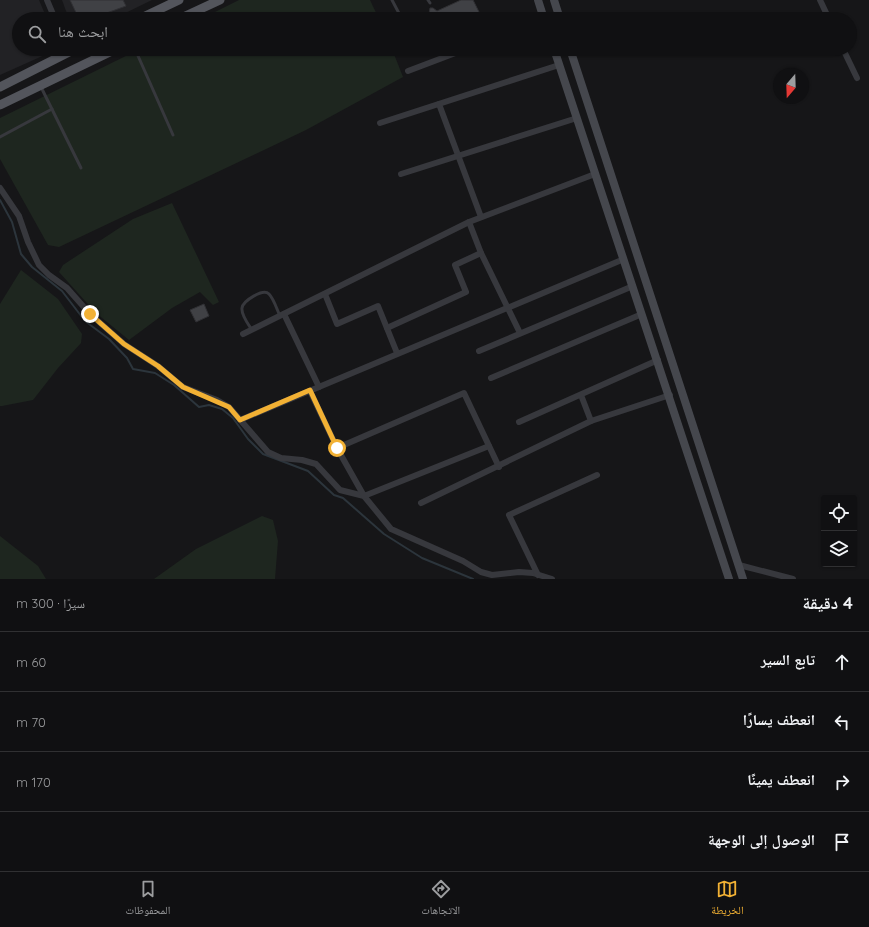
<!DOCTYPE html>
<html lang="ar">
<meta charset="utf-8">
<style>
body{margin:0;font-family:Quicksand,"Noto Naskh Arabic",sans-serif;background:#1e1e20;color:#f1f3f6;direction:rtl}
.controls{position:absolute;right:12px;bottom:12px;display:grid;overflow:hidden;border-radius:4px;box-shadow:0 1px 3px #0004}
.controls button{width:36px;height:36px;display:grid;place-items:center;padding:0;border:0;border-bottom:1px solid #303032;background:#101012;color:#f1f3f6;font:20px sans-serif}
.compass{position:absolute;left:773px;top:68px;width:36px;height:36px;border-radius:50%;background:#101012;box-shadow:0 1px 3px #0004;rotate:199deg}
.stop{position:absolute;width:12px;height:12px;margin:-9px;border:3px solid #f2b134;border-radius:50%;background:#fff}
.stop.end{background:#f2b134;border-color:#fff;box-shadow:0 1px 4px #0008}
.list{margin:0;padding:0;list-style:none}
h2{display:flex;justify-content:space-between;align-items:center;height:52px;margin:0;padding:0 16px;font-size:17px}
h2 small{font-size:13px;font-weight:400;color:#9c9d9f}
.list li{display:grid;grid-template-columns:26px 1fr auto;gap:12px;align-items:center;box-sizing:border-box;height:60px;padding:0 16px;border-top:1px solid #303032}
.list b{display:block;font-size:15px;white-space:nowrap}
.list em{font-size:13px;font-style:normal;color:#9c9d9f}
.icon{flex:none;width:22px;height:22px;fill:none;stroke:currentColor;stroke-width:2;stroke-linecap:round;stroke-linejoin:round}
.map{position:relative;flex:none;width:869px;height:579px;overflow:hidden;direction:ltr}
.search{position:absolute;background:#101012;box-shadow:0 1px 3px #0004;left:12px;right:12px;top:12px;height:44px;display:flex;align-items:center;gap:10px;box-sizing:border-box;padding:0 14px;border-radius:22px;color:#9c9d9f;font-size:15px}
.sheet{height:292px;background:#101012}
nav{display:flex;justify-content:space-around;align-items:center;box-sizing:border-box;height:56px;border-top:1px solid #303032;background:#101012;font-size:11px;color:#9c9d9f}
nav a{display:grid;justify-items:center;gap:2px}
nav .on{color:#f2b134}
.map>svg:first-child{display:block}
</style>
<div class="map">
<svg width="869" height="579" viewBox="0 0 869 579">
<rect width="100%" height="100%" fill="#161618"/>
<!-- built -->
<g fill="#222225">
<polygon points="0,0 39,0 47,19 19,19 19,49 58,49 0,75"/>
<polygon points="62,0 152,0 113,19 69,19"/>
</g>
<!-- green -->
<g fill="#1e261f">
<polygon points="239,0 370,0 379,19 201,19"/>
<polygon points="140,49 392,49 403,77 306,130 59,247 48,245 0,159 0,118"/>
<polygon points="172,203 219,302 213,305 200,292 172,308 129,340 96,313 59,272 63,265 133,219"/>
<polygon points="21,270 58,299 82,334 81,343 58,368 33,400 2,406 0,406 0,304"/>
<polygon points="262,516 273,520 278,541 275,579 154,579 196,549"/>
<polygon points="0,536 38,566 46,579 0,579"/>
</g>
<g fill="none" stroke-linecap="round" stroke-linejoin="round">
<!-- stream -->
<polyline stroke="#2c353c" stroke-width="2" points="0,200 12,222 21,254 32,267 62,291 85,321 109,339 127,358 133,369 155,373 174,385 199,407 209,405 222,409 233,418 248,439 263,454 308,471 334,495 343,498 384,534 422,558 473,579"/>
</g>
<!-- building -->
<g fill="#404145" stroke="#303034">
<polygon points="70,0 123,0 126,6 90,19 79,19"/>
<polygon points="461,0 473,0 481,16 475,19 418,19 429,14 430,8 433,8 437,11"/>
<polygon points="204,304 209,316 196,322 190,310"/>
</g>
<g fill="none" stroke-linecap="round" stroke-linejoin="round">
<!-- lane -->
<g stroke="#37383d" stroke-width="3">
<polyline points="392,0 402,19"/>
<polyline points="428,0 430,3"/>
<polyline points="135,49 173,135"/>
<polyline points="41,87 81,168"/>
<polyline points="0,137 52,109"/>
<path d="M252 330C248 324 241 315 242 308 243 301 263 288 269 294 274 299 277 310 280 316"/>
</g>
<!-- street -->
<g stroke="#37383d" stroke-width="6">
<polyline points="47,0 55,19"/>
<polyline points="820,0 829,19"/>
<polyline points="843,49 857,78"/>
<polyline points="408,71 466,49"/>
<polyline points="439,104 481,217"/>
<polyline points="380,123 559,65"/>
<polyline points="401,174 577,118"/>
<polyline points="0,188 19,216 28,242 39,265 49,275 67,288 90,314 124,344 158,366 183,387 217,400 229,407 268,452 281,458 302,460 316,464 340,490 364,496 391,529 463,561 481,572 492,575 519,572 533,573 552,579"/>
<polyline points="469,222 481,253 520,333"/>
<polyline points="325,294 337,324 378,306 397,353"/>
<polyline points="284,314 319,387"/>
<polyline points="387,328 466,292 455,265 481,253"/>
<polyline points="243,334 469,222 595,174"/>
<polyline points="479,351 633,286"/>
<polyline points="491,378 642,314"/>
<polyline points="310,391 337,448 364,496 489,446"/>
<polyline points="581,395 591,421"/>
<polyline points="240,420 624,259"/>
<polyline points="519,422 658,360"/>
<polyline points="337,448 464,393 499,467"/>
<polyline points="421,503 591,421 670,395"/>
<polyline points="739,565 793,579"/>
<polyline points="538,575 509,515 597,475"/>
</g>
<!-- secondary -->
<g stroke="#45474d" stroke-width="8">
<polyline points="538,0 544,19"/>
<polyline points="554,0 560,19"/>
<polyline points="554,49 729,579"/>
<polyline points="570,49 743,579"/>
</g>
<!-- primary -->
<g stroke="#53555c" stroke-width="9">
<polyline points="139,19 179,0"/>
<polyline points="179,19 220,0"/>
<polyline points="0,87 75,49"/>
<polyline points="0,105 116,49"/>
</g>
</g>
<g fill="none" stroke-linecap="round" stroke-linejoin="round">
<!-- route -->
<polyline stroke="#f2b134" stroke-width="5" points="90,314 124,344 158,366 183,387 229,407 240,420 310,390 337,448"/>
</g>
</svg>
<div class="controls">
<button><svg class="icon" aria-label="locate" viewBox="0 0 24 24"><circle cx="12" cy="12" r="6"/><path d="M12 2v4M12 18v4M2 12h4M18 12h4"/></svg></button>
<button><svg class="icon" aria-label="layers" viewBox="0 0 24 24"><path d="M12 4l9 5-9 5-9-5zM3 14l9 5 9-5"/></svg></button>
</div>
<svg class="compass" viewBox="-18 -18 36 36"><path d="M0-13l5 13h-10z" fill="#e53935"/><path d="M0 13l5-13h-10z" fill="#9c9d9f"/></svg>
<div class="stop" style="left:337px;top:448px"></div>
<div class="stop end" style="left:90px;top:314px"></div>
<div class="search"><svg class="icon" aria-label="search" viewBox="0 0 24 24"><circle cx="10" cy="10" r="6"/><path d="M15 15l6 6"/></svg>ابحث هنا</div>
</div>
<section class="sheet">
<h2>4 دقيقة<small>سيرًا · 300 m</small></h2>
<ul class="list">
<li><svg class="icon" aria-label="ahead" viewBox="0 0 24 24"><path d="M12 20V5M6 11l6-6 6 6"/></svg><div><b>تابع السير</b></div><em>60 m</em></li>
<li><svg class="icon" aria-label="left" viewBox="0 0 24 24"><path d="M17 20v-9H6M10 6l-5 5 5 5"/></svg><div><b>انعطف يسارًا</b></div><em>70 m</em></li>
<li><svg class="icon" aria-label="right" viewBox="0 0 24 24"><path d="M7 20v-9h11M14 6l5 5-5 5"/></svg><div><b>انعطف يمينًا</b></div><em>170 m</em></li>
<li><svg class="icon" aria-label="arrive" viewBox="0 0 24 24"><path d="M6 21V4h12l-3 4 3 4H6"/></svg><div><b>الوصول إلى الوجهة</b></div></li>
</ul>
</section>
<nav>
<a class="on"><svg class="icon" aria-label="map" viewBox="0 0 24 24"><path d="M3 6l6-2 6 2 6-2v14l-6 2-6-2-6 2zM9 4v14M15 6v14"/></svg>الخريطة</a>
<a><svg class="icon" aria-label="directions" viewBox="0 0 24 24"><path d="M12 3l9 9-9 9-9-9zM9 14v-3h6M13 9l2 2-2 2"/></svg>الاتجاهات</a>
<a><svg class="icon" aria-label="saved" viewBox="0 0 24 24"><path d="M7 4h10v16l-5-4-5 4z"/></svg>المحفوظات</a>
</nav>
